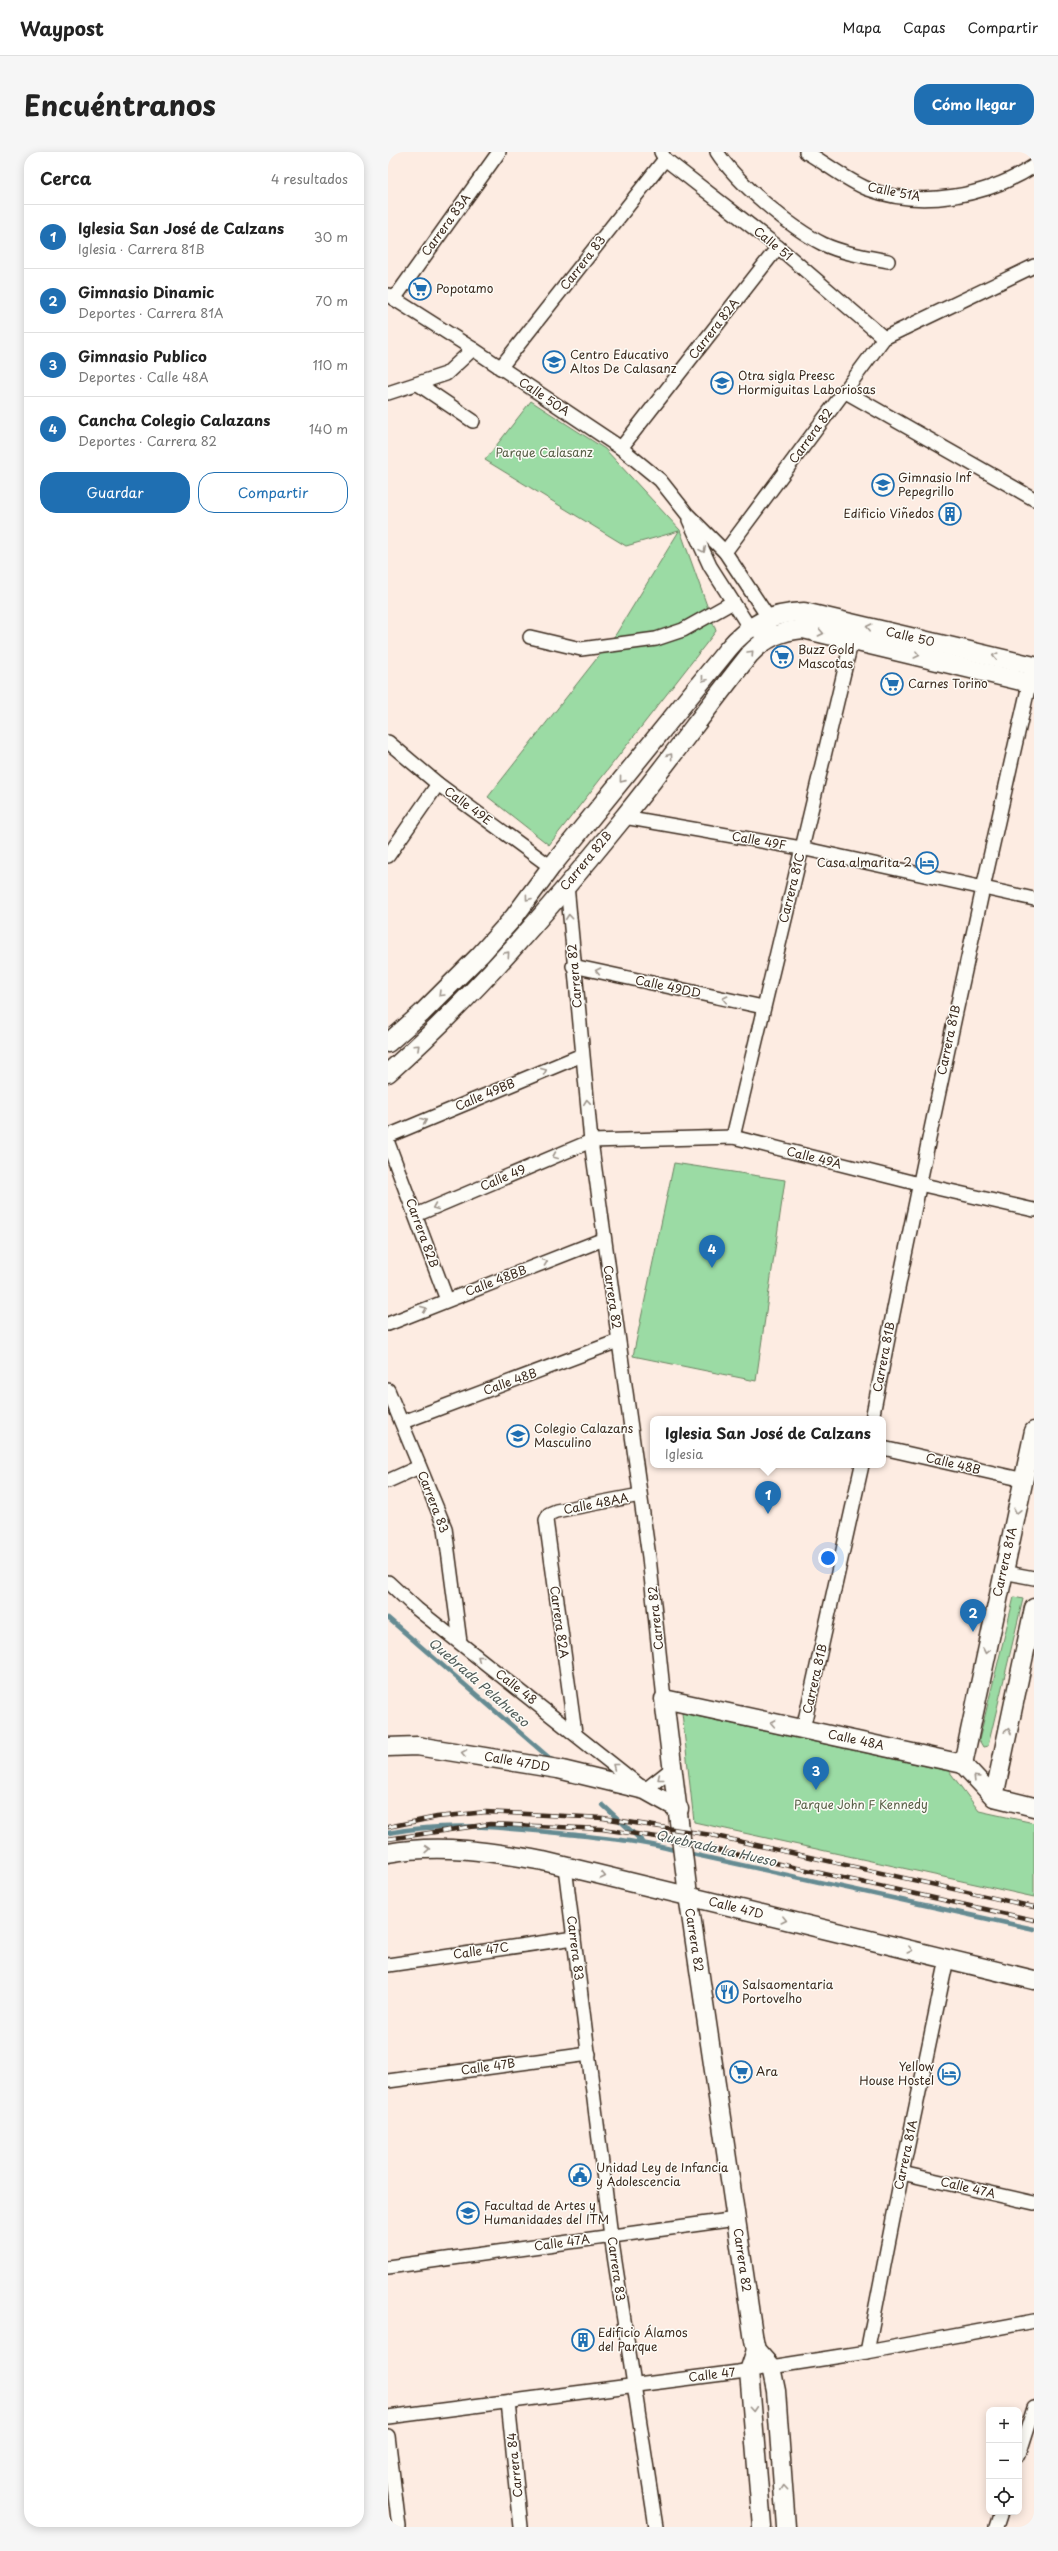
<!DOCTYPE html>
<html lang="es">
<meta charset="utf-8">
<style>
body{margin:0;font-family:"Playpen Sans",sans-serif;background:#f6f6f6;color:#222}
.controls{position:absolute;right:12px;bottom:12px;display:grid;overflow:hidden;border-radius:8px;box-shadow:0 2px 10px #0003}
.controls button{width:36px;height:36px;display:grid;place-items:center;padding:0;border:0;border-bottom:1px solid #e0e0e0;background:#fff;color:#222;font:20px sans-serif}
.you{position:absolute;left:440px;top:1406px;width:14px;height:14px;margin:-10px;border:3px solid #fff;border-radius:50%;background:#1a73e8;box-shadow:0 0 0 6px #1a73e833}
.badge{display:grid;place-items:center;width:26px;height:26px;border-radius:50%;background:#1f6fb2;color:#fff;font-size:13px;font-weight:700}
.pin{position:absolute;translate:-50% -33px;filter:drop-shadow(0 1px 2px #0008)}
.pin::after{content:'';position:absolute;top:21px;width:14px;height:12px;background:inherit;clip-path:polygon(0 0,100% 0,50% 100%)}
.popup{position:absolute;left:262px;top:1264px;width:236px;height:52px;box-sizing:border-box;display:grid;place-content:center;border-radius:8px;background:#fff;filter:drop-shadow(0 1px 3px #0005);font-size:13px;white-space:nowrap;color:#767676}
.popup b{font-size:15px;color:#222}
.popup::after{content:'';position:absolute;left:50%;top:100%;margin-left:-8px;border:8px solid transparent;border-top-color:#fff}
.list{margin:0;padding:0;list-style:none}
h2{display:flex;justify-content:space-between;align-items:center;height:52px;margin:0;padding:0 16px;font-size:17px}
h2 small{font-size:13px;font-weight:400;color:#767676}
.list li{display:grid;grid-template-columns:26px 1fr auto;gap:12px;align-items:center;box-sizing:border-box;height:64px;padding:0 16px;border-top:1px solid #e0e0e0}
.list b{display:block;font-size:15px;white-space:nowrap}
.list p{margin:0;font-size:13px;white-space:nowrap;color:#767676}
.list em{font-size:13px;font-style:normal;color:#767676}
.actions{display:flex;gap:8px;padding:12px 16px}
.actions a{flex:1;padding:9px 0;border:1px solid #1f6fb2;border-radius:16px;text-align:center;font-size:14px;color:#1f6fb2}
.actions .main{background:#1f6fb2;color:#fff}
.icon{flex:none;width:22px;height:22px;fill:none;stroke:currentColor;stroke-width:2;stroke-linecap:round;stroke-linejoin:round}
.map{position:relative;flex:none;width:646px;height:2375px;overflow:hidden;border-radius:16px}
header{display:flex;align-items:center;gap:24px;box-sizing:border-box;height:56px;padding:0 20px;background:#fff;border-bottom:1px solid #e0e0e0}
header strong{font-size:19px}
nav{display:flex;gap:22px;margin-inline-start:auto;font-size:14px}
.intro{display:flex;align-items:center;justify-content:space-between;box-sizing:border-box;height:96px;padding:0 24px}
h1{margin:0;font-size:28px}
.button{padding:10px 18px;border-radius:16px;background:#1f6fb2;color:#fff;font-size:14px;font-weight:700}
main{display:flex;gap:24px;padding:0 24px}
aside{flex:1;background:#fff;border-radius:16px;box-shadow:0 2px 10px #0003}
.map>svg:first-child{display:block}
</style>
<header>
<strong>Waypost</strong>
<nav><a>Mapa</a><a>Capas</a><a>Compartir</a></nav>
</header>
<div class="intro"><h1>Encuéntranos</h1><a class="button">Cómo llegar</a></div>
<main>
<aside>
<h2>Cerca<small>4 resultados</small></h2>
<ul class="list">
<li><span class="badge">1</span><div><b>Iglesia San José de Calzans</b><p>Iglesia · Carrera 81B</p></div><em>30 m</em></li>
<li><span class="badge">2</span><div><b>Gimnasio Dinamic</b><p>Deportes · Carrera 81A</p></div><em>70 m</em></li>
<li><span class="badge">3</span><div><b>Gimnasio Publico</b><p>Deportes · Calle 48A</p></div><em>110 m</em></li>
<li><span class="badge">4</span><div><b>Cancha Colegio Calazans</b><p>Deportes · Carrera 82</p></div><em>140 m</em></li>
</ul>
<div class="actions"><a class="main">Guardar</a><a>Compartir</a></div>
</aside>
<div class="map">
<svg width="646" height="2375" viewBox="0 0 646 2375">
<rect width="100%" height="100%" fill="#fdece2"/>
<filter id="ink" filterUnits="userSpaceOnUse"><feTurbulence type="fractalNoise" baseFrequency=".025" numOctaves="2"/><feDisplacementMap in="SourceGraphic" scale="8" xChannelSelector="R" yChannelSelector="G"/><feConvolveMatrix kernelMatrix="1 2 1 2 8 2 1 2 1" color-interpolation-filters="sRGB"/></filter>
<g filter="url(#ink)">
<!-- green -->
<g fill="#9bdba4" stroke="#6b8261">
<polygon points="143,249 217,297 292,378 328,479 161,693 100,645 228,482 291,379 238,394 97,308"/>
<polygon points="286,1011 397,1028 368,1229 245,1204"/>
<polygon points="626,1445 635,1447 600,1594 595,1595 591,1588"/>
<polygon points="294,1561 561,1619 591,1659 646,1671 646,1745 306,1670"/>
</g>
<g fill="none" stroke-linecap="round" stroke-linejoin="round">
<!-- stream -->
<g stroke="#658b92" stroke-width="4.5">
<polyline points="0,1466 166,1610"/>
<polyline points="215,1653 255,1690"/>
<path d="M0 1681C59 1669 119 1676 179 1682 217 1686 253 1689 290 1699"/>
<polyline points="299,1701 646,1777"/>
</g>
<!-- street casing -->
<g stroke="#3b2a1e" stroke-width="16">
<g id="street">
<polyline points="273,0 277,7 390,95 496,186"/>
<path d="M329 0C348 30 403 76 435 92 454 101 479 105 500 109"/>
<path d="M418 0C439 12 458 28 480 37 533 57 600 44 646 14"/>
<polyline points="0,143 85,197 233,296 272,328 299,362 337,400 380,465 381,476"/>
<polyline points="6,147 111,0"/>
<polyline points="112,216 277,7"/>
<polyline points="30,232 85,269"/>
<polyline points="456,239 646,347"/>
<polyline points="0,241 58,222 85,197"/>
<polyline points="233,296 390,95"/>
<polyline points="301,368 322,414 361,475 382,485"/>
<polyline points="337,400 496,186 646,114"/>
<polyline points="142,485 193,497 268,487 295,478 345,450"/>
<polyline points="0,590 50,632 163,715"/>
<polyline points="236,665 413,696 646,747"/>
<polyline points="0,704 50,632"/>
<polyline points="179,733 203,989 261,1405 276,1547"/>
<polyline points="185,814 375,855"/>
<polyline points="0,984 194,903"/>
<polyline points="345,985 464,487"/>
<polyline points="0,991 59,1148"/>
<polyline points="28,1063 203,989 345,985 531,1032 646,1058"/>
<polyline points="0,1172 216,1087"/>
<polyline points="0,1238 57,1376 72,1490"/>
<path d="M484 1267C533 1018 586 771 643 524"/>
<polyline points="15,1270 230,1189"/>
<polyline points="495,1296 636,1328"/>
<polyline points="0,1329 31,1315"/>
<polyline points="615,1420 646,1426"/>
<polyline points="0,1430 29,1457 257,1638 286,1615"/>
<polyline points="415,1577 474,1313"/>
<polyline points="187,1581 158,1368 161,1362 168,1359 252,1343"/>
<polyline points="177,1715 223,2084 268,2375"/>
<polyline points="0,1813 186,1786"/>
<polyline points="0,1929 201,1902"/>
<polyline points="514,2021 646,2051"/>
<polyline points="0,2115 348,2067"/>
<polyline points="479,2200 514,2021 559,1807"/>
<polyline points="120,2250 133,2375"/>
<polyline points="0,2265 350,2220 479,2200 646,2169"/>
<polyline points="0,2284 11,2375"/>
<polyline points="631,2303 646,2256"/>
<polyline points="608,2375 613,2360"/>
</g>
</g>
<!-- secondary casing -->
<g stroke="#3b2a1e" stroke-width="21">
<g id="secondary">
<path d="M0 891 34 861 92 803 126 765 163 715 340 497C361 472 383 461 416 460L646 514"/>
<path d="M0 921C87 844 163 755 236 665 279 612 319 556 362 502 377 486 393 479 415 477L646 532"/>
<polyline points="0,1595 29,1594 170,1617 257,1638 291,1657"/>
<polyline points="575,1612 646,1279"/>
<polyline points="606,1645 646,1456"/>
<path d="M0 1701C52 1691 104 1700 155 1709L646 1828"/>
<polyline points="368,2198 361,2219 374,2375"/>
<polyline points="398,2375 388,2239 383,2215 368,2198 366,2189 300,1743 276,1547 575,1612 606,1645 646,1655"/>
</g>
</g>
<!-- street -->
<use href="#street" stroke="#fdfcf7" stroke-width="13"/>
<!-- secondary -->
<use href="#secondary" stroke="#fdfcf7" stroke-width="18"/>
<!-- rail casing -->
<g stroke="#3b2a1e" stroke-width="4.5">
<g id="rail">
<polyline points="0,1675 49,1665 98,1660 215,1666 323,1683 646,1755"/>
<polyline points="0,1687 102,1672 214,1677 269,1685 646,1768"/>
</g>
</g>
<!-- rail -->
<use href="#rail" stroke="#fdfcf7" stroke-width="3" stroke-dasharray="9" stroke-linecap="butt"/>
</g>
<!-- one-way arrows -->
<defs><path id="oneway-chevron" d="M-2-3.5L2.5 0L-2 3.5" fill="none" stroke-width="1.6" stroke-linecap="round" stroke-linejoin="round"/></defs>
<g stroke="#9c938a">
<use href="#oneway-chevron" transform="translate(315 398) rotate(66)"/>
<use href="#oneway-chevron" transform="translate(481 475) rotate(-167)"/>
<use href="#oneway-chevron" transform="translate(433 481) rotate(12)"/>
<use href="#oneway-chevron" transform="translate(363 501) rotate(-47)"/>
<use href="#oneway-chevron" transform="translate(529 503) rotate(14)"/>
<use href="#oneway-chevron" transform="translate(607 504) rotate(-167)"/>
<use href="#oneway-chevron" transform="translate(316 527) rotate(128)"/>
<use href="#oneway-chevron" transform="translate(282 604) rotate(-53)"/>
<use href="#oneway-chevron" transform="translate(234 628) rotate(129)"/>
<use href="#oneway-chevron" transform="translate(140 746) rotate(127)"/>
<use href="#oneway-chevron" transform="translate(181 765) rotate(-95)"/>
<use href="#oneway-chevron" transform="translate(119 802) rotate(-49)"/>
<use href="#oneway-chevron" transform="translate(210 819) rotate(-168)"/>
<use href="#oneway-chevron" transform="translate(53 842) rotate(135)"/>
<use href="#oneway-chevron" transform="translate(337 847) rotate(-168)"/>
<use href="#oneway-chevron" transform="translate(29 895) rotate(-43)"/>
<use href="#oneway-chevron" transform="translate(156 919) rotate(-23)"/>
<use href="#oneway-chevron" transform="translate(199 950) rotate(-96)"/>
<use href="#oneway-chevron" transform="translate(36 969) rotate(-23)"/>
<use href="#oneway-chevron" transform="translate(167 1004) rotate(157)"/>
<use href="#oneway-chevron" transform="translate(47 1055) rotate(157)"/>
<use href="#oneway-chevron" transform="translate(157 1110) rotate(-21)"/>
<use href="#oneway-chevron" transform="translate(36 1157) rotate(-23)"/>
<use href="#oneway-chevron" transform="translate(629 1359) rotate(103)"/>
<use href="#oneway-chevron" transform="translate(598 1499) rotate(102)"/>
<use href="#oneway-chevron" transform="translate(92 1506) rotate(-142)"/>
<use href="#oneway-chevron" transform="translate(385 1571) rotate(-169)"/>
<use href="#oneway-chevron" transform="translate(620 1579) rotate(-78)"/>
<use href="#oneway-chevron" transform="translate(76 1601) rotate(-170)"/>
<use href="#oneway-chevron" transform="translate(227 1614) rotate(-142)"/>
<use href="#oneway-chevron" transform="translate(272 1626) rotate(141)"/>
<use href="#oneway-chevron" transform="translate(588 1626) rotate(-134)"/>
<use href="#oneway-chevron" transform="translate(39 1697) rotate(-2)"/>
<use href="#oneway-chevron" transform="translate(215 1724) rotate(13)"/>
<use href="#oneway-chevron" transform="translate(396 1768) rotate(14)"/>
<use href="#oneway-chevron" transform="translate(522 1798) rotate(14)"/>
<use href="#oneway-chevron" transform="translate(365 2257) rotate(86)"/>
<use href="#oneway-chevron" transform="translate(396 2336) rotate(-95)"/>
</g>
</g>
<!-- icons -->
<defs>
<g id="supermarket-ring" transform="scale(1.15)"><circle r="9.5" fill="#fdfcf7" stroke="#1f6fb2" stroke-width="1.5"/><path d="M-6-5.5h2.5l.6 2H6L4.5 2H-2.5L-4.4-4H-6ZM-1.5 3.2a1.3 1.3 0 1 0 .1 0ZM3 3.2a1.3 1.3 0 1 0 .1 0Z" fill="#1f6fb2"/></g>
<g id="school-ring" transform="scale(1.15)"><circle r="9.5" fill="#fdfcf7" stroke="#1f6fb2" stroke-width="1.5"/><path d="M0-5L7-2L0 1L-7-2ZM-4 1L0 2.5L4 1V4Q0 6-4 4Z" fill="#1f6fb2"/></g>
<g id="building-ring" transform="scale(1.15)"><circle r="9.5" fill="#fdfcf7" stroke="#1f6fb2" stroke-width="1.5"/><path d="M-4-6H4V6H1V3H-1V6H-4ZM-2.5-4.3h1.7v1.8h-1.7ZM.8-4.3h1.7v1.8H.8ZM-2.5-1h1.7V.8h-1.7ZM.8-1h1.7V.8H.8Z" fill="#1f6fb2"/></g>
<g id="hotel-ring" transform="scale(1.15)"><circle r="9.5" fill="#fdfcf7" stroke="#1f6fb2" stroke-width="1.5"/><path d="M-6-4.5h1.5V1H6V5H4.5V3h-9V5H-6ZM-4 0a1.8 1.8 0 1 1 3.6 0ZM.5 0V-2.5h3Q6-2.5 6 0Z" fill="#1f6fb2"/></g>
<g id="restaurant-ring" transform="scale(1.15)"><circle r="9.5" fill="#fdfcf7" stroke="#1f6fb2" stroke-width="1.5"/><path d="M-5-6h1v4h1v-4h1v4h1v-4h1v5L-1.5 .5V6h-2V.5L-5-1ZM5-6V6H3V1.5H1.5Q1.5-4 5-6Z" fill="#1f6fb2"/></g>
<g id="civic-ring" transform="scale(1.15)"><circle r="9.5" fill="#fdfcf7" stroke="#1f6fb2" stroke-width="1.5"/><path d="M-.6-6.5H3V-4.5H.6V-3L4-1V1h2V6H-6V1h2V-1L-.6-3ZM-1.2 2.5V6h2.4V2.5Z" fill="#1f6fb2"/></g>
<g id="university-ring" transform="scale(1.15)"><circle r="9.5" fill="#fdfcf7" stroke="#1f6fb2" stroke-width="1.5"/><path d="M0-5L7-2L0 1L-7-2ZM-4 1L0 2.5L4 1V4Q0 6-4 4Z" fill="#1f6fb2"/></g>
</defs>
<g fill-rule="evenodd">
<use href="#supermarket-ring" x="32" y="137"/>
<use href="#school-ring" x="166" y="210"/>
<use href="#school-ring" x="334" y="231"/>
<use href="#school-ring" x="495" y="333"/>
<use href="#building-ring" x="562" y="362"/>
<use href="#supermarket-ring" x="394" y="505"/>
<use href="#supermarket-ring" x="504" y="532"/>
<use href="#hotel-ring" x="539" y="711"/>
<use href="#school-ring" x="130" y="1284"/>
<use href="#restaurant-ring" x="339" y="1840"/>
<use href="#supermarket-ring" x="353" y="1920"/>
<use href="#hotel-ring" x="561" y="1922"/>
<use href="#civic-ring" x="192" y="2023"/>
<use href="#university-ring" x="80" y="2061"/>
<use href="#building-ring" x="195" y="2188"/>
</g>
<g text-anchor="middle" stroke-width="3" stroke-linejoin="round" paint-order="stroke">
<!-- street labels -->
<g font-size="12" fill="#3b2a1e" stroke="#fdfcf7">
<text transform="translate(506 40) rotate(11)" y="4">Calle 51A</text>
<text transform="translate(58 73) rotate(-54)" y="4">Carrera 83A</text>
<text transform="translate(385 92) rotate(39)" y="4">Calle 51</text>
<text transform="translate(195 111) rotate(-52)" y="4">Carrera 83</text>
<text transform="translate(326 177) rotate(-52)" y="4">Carrera 82A</text>
<text transform="translate(156 245) rotate(34)" y="4">Calle 50A</text>
<text transform="translate(423 284) rotate(-54)" y="4">Carrera 82</text>
<text transform="translate(522 485) rotate(13)" y="4">Calle 50</text>
<text transform="translate(80 654) rotate(36)" y="4">Calle 49E</text>
<text transform="translate(371 689) rotate(10)" y="4">Calle 49F</text>
<text transform="translate(198 709) rotate(-50)" y="4">Carrera 82B</text>
<text transform="translate(404 736) rotate(-76)" y="4">Carrera 81C</text>
<text transform="translate(187 824) rotate(-95)" y="4">Carrera 82</text>
<text transform="translate(280 835) rotate(12)" y="4">Calle 49DD</text>
<text transform="translate(561 888) rotate(-78)" y="4">Carrera 81B</text>
<text transform="translate(97 943) rotate(-23)" y="4">Calle 49BB</text>
<text transform="translate(426 1006) rotate(14)" y="4">Calle 49A</text>
<text transform="translate(115 1026) rotate(-23)" y="4">Calle 49</text>
<text transform="translate(34 1081) rotate(70)" y="4">Carrera 82B</text>
<text transform="translate(108 1129) rotate(-21)" y="4">Calle 48BB</text>
<text transform="translate(224 1145) rotate(82)" y="4">Carrera 82</text>
<text transform="translate(496 1205) rotate(-79)" y="4">Carrera 81B</text>
<text transform="translate(122 1230) rotate(-20)" y="4">Calle 48B</text>
<text transform="translate(565 1312) rotate(13)" y="4">Calle 48B</text>
<text transform="translate(45 1350) rotate(69)" y="4">Carrera 83</text>
<text transform="translate(208 1352) rotate(-11)" y="4">Calle 48AA</text>
<text transform="translate(617 1410) rotate(-77)" y="4">Carrera 81A</text>
<text transform="translate(268 1466) rotate(-96)" y="4">Carrera 82</text>
<text transform="translate(171 1470) rotate(82)" y="4">Carrera 82A</text>
<text transform="translate(427 1527) rotate(-77)" y="4">Carrera 81B</text>
<text transform="translate(128 1535) rotate(38)" y="4">Calle 48</text>
<text transform="translate(468 1588) rotate(12)" y="4">Calle 48A</text>
<text transform="translate(129 1610) rotate(10)" y="4">Calle 47DD</text>
<text transform="translate(348 1756) rotate(14)" y="4">Calle 47D</text>
<text transform="translate(306 1788) rotate(81)" y="4">Carrera 82</text>
<text transform="translate(187 1796) rotate(83)" y="4">Carrera 83</text>
<text transform="translate(93 1799) rotate(-8)" y="4">Calle 47C</text>
<text transform="translate(100 1915) rotate(-8)" y="4">Calle 47B</text>
<text transform="translate(518 2003) rotate(-78)" y="4">Carrera 81A</text>
<text transform="translate(580 2036) rotate(13)" y="4">Calle 47A</text>
<text transform="translate(174 2091) rotate(-8)" y="4">Calle 47A</text>
<text transform="translate(354 2108) rotate(82)" y="4">Carrera 82</text>
<text transform="translate(228 2117) rotate(82)" y="4">Carrera 83</text>
<text transform="translate(324 2223) rotate(-7)" y="4">Calle 47</text>
<text transform="translate(127 2313) rotate(-96)" y="4">Carrera 84</text>
</g>
<!-- poi labels -->
<g font-size="12" fill="#3b2a1e" stroke="#fdfcf7" text-anchor="start">
<text x="48" y="141">Popotamo</text>
<text x="182" y="207">Centro Educativo<tspan x="182" dy="14">Altos De Calasanz</tspan></text>
<text x="350" y="228">Otra sigla Preesc<tspan x="350" dy="14">Hormiguitas Laboriosas</tspan></text>
<text x="510" y="330">Gimnasio Inf<tspan x="510" dy="14">Pepegrillo</tspan></text>
<text x="546" y="366" text-anchor="end">Edificio Viñedos</text>
<text x="410" y="502">Buzz Gold<tspan x="410" dy="14">Mascotas</tspan></text>
<text x="520" y="536">Carnes Torino</text>
<text x="524" y="715" text-anchor="end">Casa almarita 2</text>
<text x="146" y="1281">Colegio Calazans<tspan x="146" dy="14">Masculino</tspan></text>
<text x="354" y="1837">Salsaomentaria<tspan x="354" dy="14">Portovelho</tspan></text>
<text x="546" y="1919" text-anchor="end">Yellow<tspan x="546" dy="14">House Hostel</tspan></text>
<text x="368" y="1924">Ara</text>
<text x="208" y="2020">Unidad Ley de Infancia<tspan x="208" dy="14">y Adolescencia</tspan></text>
<text x="96" y="2058">Facultad de Artes y<tspan x="96" dy="14">Humanidades del ITM</tspan></text>
<text x="210" y="2185">Edificio Álamos<tspan x="210" dy="14">del Parque</tspan></text>
</g>
<!-- park labels -->
<g font-size="12" fill="#585f46" stroke="#fdfcf7">
<text x="156" y="305">Parque Calasanz</text>
<text x="473" y="1657">Parque John F Kennedy</text>
</g>
<!-- water labels -->
<g font-size="13" font-style="italic" fill="#505b58" stroke="#fdfcf7">
<text transform="translate(91 1530) rotate(41)" y="5">Quebrada Pelahueso</text>
<text transform="translate(328 1696) rotate(13)" y="5">Quebrada La Hueso</text>
</g>
</g>
</svg>
<div class="controls">
<button>+</button>
<button>−</button>
<button><svg class="icon" aria-label="locate" viewBox="0 0 24 24"><circle cx="12" cy="12" r="6"/><path d="M12 2v4M12 18v4M2 12h4M18 12h4"/></svg></button>
</div>
<div class="you"></div>
<div class="pin badge" style="left:380px;top:1362px">1</div>
<div class="popup"><b>Iglesia San José de Calzans</b>Iglesia</div>
<div class="pin badge" style="left:585px;top:1480px">2</div>
<div class="pin badge" style="left:428px;top:1638px">3</div>
<div class="pin badge" style="left:324px;top:1116px">4</div>
</div>
</main>
